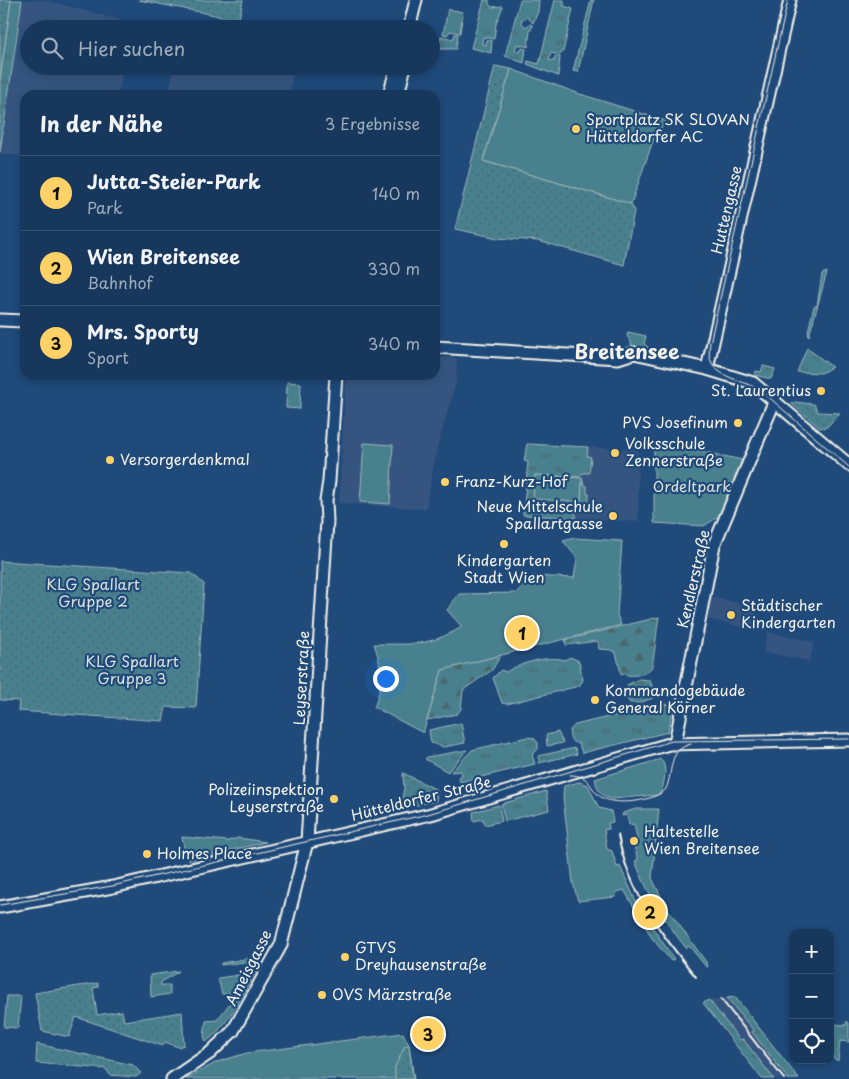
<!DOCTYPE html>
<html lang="de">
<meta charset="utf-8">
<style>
body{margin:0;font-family:"Playpen Sans",sans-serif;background:#244365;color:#f1f3f6}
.controls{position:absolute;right:15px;bottom:15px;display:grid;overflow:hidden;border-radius:10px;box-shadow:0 2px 8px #0003}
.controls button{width:45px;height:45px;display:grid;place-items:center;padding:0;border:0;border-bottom:1px solid #365272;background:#17385c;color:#f1f3f6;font:25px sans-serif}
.you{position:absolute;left:385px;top:678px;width:18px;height:18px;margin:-12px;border:4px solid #fff;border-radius:50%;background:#1a73e8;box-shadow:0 0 0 8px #1a73e833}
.badge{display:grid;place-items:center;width:32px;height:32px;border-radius:50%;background:#ffd166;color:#111;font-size:16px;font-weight:700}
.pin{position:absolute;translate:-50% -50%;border:2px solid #fff;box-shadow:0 1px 5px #0006}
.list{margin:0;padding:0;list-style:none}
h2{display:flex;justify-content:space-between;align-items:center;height:65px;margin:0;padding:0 20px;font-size:21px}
h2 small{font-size:16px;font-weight:400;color:#9eacbb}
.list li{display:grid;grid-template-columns:32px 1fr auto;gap:15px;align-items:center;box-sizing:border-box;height:75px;padding:0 20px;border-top:1px solid #365272}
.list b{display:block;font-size:19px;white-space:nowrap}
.list p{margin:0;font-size:16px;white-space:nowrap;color:#9eacbb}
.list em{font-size:16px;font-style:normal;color:#9eacbb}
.icon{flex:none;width:28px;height:28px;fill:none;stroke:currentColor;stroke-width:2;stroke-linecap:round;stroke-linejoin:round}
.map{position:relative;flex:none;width:849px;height:1079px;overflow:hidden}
.search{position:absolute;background:#17385c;box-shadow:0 2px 8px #0003;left:20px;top:20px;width:420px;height:55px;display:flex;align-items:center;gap:12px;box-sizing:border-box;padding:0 18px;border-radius:28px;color:#9eacbb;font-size:19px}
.panel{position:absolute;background:#17385c;box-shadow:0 2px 8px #0003;left:20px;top:90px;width:420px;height:290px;border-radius:15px}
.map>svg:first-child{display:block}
</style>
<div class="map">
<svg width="849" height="1079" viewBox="0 0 849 1079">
<defs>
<pattern id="grass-tufts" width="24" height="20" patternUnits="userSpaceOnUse" patternTransform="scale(1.25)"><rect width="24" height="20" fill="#4a808e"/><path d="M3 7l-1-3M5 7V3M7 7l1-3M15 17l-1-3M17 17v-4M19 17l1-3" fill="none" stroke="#4a676e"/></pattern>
<pattern id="forest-firs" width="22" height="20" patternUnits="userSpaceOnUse" patternTransform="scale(1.25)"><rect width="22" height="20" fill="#4a808e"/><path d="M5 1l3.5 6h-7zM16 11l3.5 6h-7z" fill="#4a676e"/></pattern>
<pattern id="garden-dots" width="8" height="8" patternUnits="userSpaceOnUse" patternTransform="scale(1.25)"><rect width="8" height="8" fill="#4a808e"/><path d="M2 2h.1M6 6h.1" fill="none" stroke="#4a676e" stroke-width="1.8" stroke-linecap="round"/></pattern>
</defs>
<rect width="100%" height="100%" fill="#1f4a7a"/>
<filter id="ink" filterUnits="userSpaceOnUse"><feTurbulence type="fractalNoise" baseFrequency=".02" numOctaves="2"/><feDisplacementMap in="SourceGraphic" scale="10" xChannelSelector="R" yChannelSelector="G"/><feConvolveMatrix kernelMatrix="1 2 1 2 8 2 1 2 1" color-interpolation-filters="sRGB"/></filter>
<g filter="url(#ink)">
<!-- built -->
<g fill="#355580">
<polygon points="22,0 44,0 131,23 130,29 29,29 29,66 124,66 118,95 25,95 25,156 0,154"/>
<polygon points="174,66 294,66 289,95 168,95"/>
<polygon points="435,357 457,358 456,383 436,452 426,509 339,503 346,375 435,375"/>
<polygon points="527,444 638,450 638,522 523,515 528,462 524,461"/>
<polygon points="711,597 757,607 752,629 707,619"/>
<polygon points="768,632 814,642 810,661 763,652"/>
<polygon points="727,998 754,1031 752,1032 788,1079 774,1079 709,1000"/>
</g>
<!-- grass -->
<g fill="url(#grass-tufts)" stroke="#9fb8bb">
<polygon points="11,0 22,0 0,152 0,79"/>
<polygon points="484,0 489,0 489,4 492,7 503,6 496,24 494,39 483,37 482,44 486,45 487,40 492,41 491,53 471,48"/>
<polygon points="520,0 539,0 538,12 533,23 527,17 521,21 525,27 530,24 533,26 530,31 528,47 517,44 515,51 520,52 521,48 526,49 524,63 505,56"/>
<polygon points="555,0 564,0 564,6 573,9 563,52 560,55 551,53 549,60 554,61 555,56 560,57 558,76 527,64 528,61 539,64"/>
<polygon points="591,0 594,0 578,72 573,71"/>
<polygon points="448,9 463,12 460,33 450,31 447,35 443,34"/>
<polygon points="455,34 458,34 456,49 438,49 441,36 453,39"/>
<polygon points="827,272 809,336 808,331 814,306 817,306 822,274"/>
<polygon points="628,332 646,336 644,344 648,347 648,351 632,349 631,342 627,336"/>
<polygon points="807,348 832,367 821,373 797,372"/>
<polygon points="763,366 775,369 771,379 755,375 756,371 761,372"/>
<polygon points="527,444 588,447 587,456 591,457 589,473 583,473 579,477 535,475 533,509 576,511 576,518 523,515 528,462 524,461"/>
<polygon points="582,478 584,485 587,486 587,494 589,494 588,508 581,506"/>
<path d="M570 657 579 661 583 680 579 686 507 704 502 703 493 678 501 670 506 672C520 663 549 655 565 660Z"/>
<path d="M662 704 673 705 668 732 582 753 579 744C572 743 568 738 570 730L575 725Z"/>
<polygon points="461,723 465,743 444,747 431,743 429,730"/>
<polygon points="558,732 563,743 547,746 546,735"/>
<polygon points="527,737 534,738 538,743 538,749 532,755 535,764 460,782 459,776 462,775 461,771 451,772 472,750"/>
<polygon points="575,748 577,754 539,763 538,756"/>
<polygon points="467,750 448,772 425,759 427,757"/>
<polygon points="546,791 549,810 505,821 501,804"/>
<polygon points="499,805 502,821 485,825 483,819 474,821 473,812"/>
<path d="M257 957 261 963C245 990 231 1023 206 1042L204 1036 206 1021 217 1020 234 998 232 994H222L218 978 239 975V973L247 971 246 962 221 965V963Z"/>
<polygon points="179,971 160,983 161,985 170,985 170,994 151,997 150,975"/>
<polygon points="735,997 799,1079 788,1079 752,1032 754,1031 727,998"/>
<polygon points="709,1000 740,1040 743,1039 774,1079 762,1079 703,1003"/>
<polygon points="847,1021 849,1023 849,1042 840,1041 838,1061 830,1056 830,1024 846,1025"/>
</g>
<!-- forest -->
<g fill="url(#forest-firs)" stroke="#9fb8bb">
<path d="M659 617C657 626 654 664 651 668 644 677 630 676 621 674L616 653 611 650 599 649 598 641 566 645 565 640Z"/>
<polygon points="501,655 492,670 463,690 461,709 457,714 427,720 442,670"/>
<polygon points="639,679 650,680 655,694 652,694 653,698 639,703 630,703 626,697 627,685"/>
</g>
<!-- park -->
<g fill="#4a808e" stroke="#9fb8bb">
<polygon points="511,69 580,94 666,121 654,138 631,204 483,161"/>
<polygon points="287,382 301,383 300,409 286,408"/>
<polygon points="364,443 393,445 390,504 360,502"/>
<polygon points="654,447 697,450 742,460 721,515 704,526 654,523"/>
<polygon points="535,475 582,478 581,502 533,499"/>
<path d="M575 538 622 541 617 615 621 625 442 670 423 733 374 707C383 688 382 664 374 644 413 644 427 647 462 627L447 610 459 594 516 593 532 576 574 578 577 558 563 541Z"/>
<path d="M661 759C668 768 664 780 662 791L657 795 612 799C600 796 597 789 595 779Z"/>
<polygon points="579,782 588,785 599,808 611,811 613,822 608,823 609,829 604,830 607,849 612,851 617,867 620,866 638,906 674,959 671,961 652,938 624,890 617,892 615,897 578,901 573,883 563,797 564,786"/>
<path d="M636 809H659L652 878 665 905 706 962 707 968 689 946 686 948C665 921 647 893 635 861L638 860 634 846 638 843 634 824 629 825 627 815 622 816 623 813Z"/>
<polygon points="182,837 228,841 238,838 266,842 190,860 186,857"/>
<polygon points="7,996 21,996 18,1028 4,1027"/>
<polygon points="403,1033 409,1045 414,1079 186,1079 217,1062 247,1053"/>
</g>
<!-- garden -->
<g fill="url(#garden-dots)" stroke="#9fb8bb">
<polygon points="0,0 11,0 0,79"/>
<polygon points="139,0 243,0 238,23 215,15"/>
<polygon points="495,66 511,69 483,161 631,204 634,211 624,265 538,241 498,238 455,229"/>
<polygon points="794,402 814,404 818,412 840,413 827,427 820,428 792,404"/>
<polygon points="0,561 191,573 204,584 196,708 166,707 163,721 18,711 19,701 0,700"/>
<polygon points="403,773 437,790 436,801 399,809 404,789"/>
<polygon points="98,983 98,987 93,988 97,1015 122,1011 124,1021 182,1012 184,1045 178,1047 165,1042 163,1046 76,1017 69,1037 42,1031 35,993"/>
<polygon points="37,1044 133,1065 141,1073 136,1077 110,1075 106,1069 36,1063"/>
<polygon points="409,1045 413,1079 395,1079 395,1067 405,1046"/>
</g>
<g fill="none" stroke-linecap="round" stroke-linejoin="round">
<!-- secondary casing -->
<g stroke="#f4f1e8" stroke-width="15">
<g id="secondary">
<polyline points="409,29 416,0"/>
<polyline points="389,95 397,66"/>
<polyline points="398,95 405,66"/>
<polyline points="0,320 25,321"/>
<polyline points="435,347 618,358 634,353 707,369 753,383 849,465"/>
<polyline points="707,369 790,0"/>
<polyline points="675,743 714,545 775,400"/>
<polyline points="0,907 113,887 431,814 669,744 849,740"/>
<polyline points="172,1079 210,1053 233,1031 281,945 307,842 327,521 326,501 329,481 336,375"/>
</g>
</g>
<!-- secondary -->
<use href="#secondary" stroke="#1f4a7a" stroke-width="11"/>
<!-- tram -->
<g stroke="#f4f1e8" stroke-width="1">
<path d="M788 0 710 343C703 379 741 377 763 392L849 467"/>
<path d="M570 775C593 775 588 790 603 798 617 806 656 801 666 789 674 770 667 750 691 744"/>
<polyline points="0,905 112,886 428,814 672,741 849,739"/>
</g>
<!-- rail -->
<g stroke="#f4f1e8" stroke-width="2">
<path d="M618 835C628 891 661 934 696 977"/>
<polyline points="721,999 784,1079"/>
</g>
</g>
</g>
<!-- markers -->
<g fill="#ffd166" stroke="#1f4a7a" stroke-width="2">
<circle cx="576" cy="129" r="5"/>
<circle cx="821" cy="391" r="5"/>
<circle cx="738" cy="423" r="5"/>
<circle cx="615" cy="453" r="5"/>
<circle cx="110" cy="460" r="5"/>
<circle cx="445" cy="482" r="5"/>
<circle cx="613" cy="516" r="5"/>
<circle cx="504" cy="544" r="5"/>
<circle cx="731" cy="615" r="5"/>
<circle cx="595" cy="700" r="5"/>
<circle cx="334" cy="799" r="5"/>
<circle cx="634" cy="841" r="5"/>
<circle cx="147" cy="854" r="5"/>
<circle cx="345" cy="957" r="5"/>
<circle cx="322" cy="995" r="5"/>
</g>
<g text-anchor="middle" stroke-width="4.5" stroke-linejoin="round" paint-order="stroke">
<!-- poi labels -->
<g font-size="15" fill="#f4f1e8" stroke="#1f4a7a" text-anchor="start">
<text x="586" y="125">Sportplatz SK SLOVAN<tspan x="586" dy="17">Hütteldorfer AC</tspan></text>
<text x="811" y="396" text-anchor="end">St. Laurentius</text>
<text x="728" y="428" text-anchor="end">PVS Josefinum</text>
<text x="625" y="449">Volksschule<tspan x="625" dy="17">Zennerstraße</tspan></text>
<text x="120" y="465">Versorgerdenkmal</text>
<text x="455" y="487">Franz-Kurz-Hof</text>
<text x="603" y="512" text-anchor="end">Neue Mittelschule<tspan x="603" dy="17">Spallartgasse</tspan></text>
<text x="504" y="566" text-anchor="middle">Kindergarten<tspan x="504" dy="17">Stadt Wien</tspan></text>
<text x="741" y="611">Städtischer<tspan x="741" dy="17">Kindergarten</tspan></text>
<text x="605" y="696">Kommandogebäude<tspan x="605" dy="17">General Körner</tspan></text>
<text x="324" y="795" text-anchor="end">Polizeiinspektion<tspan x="324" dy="17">Leyserstraße</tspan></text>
<text x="644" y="837">Haltestelle<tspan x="644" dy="17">Wien Breitensee</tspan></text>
<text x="157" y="859">Holmes Place</text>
<text x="355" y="953">GTVS<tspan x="355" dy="17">Dreyhausenstraße</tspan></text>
<text x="332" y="1000">OVS Märzstraße</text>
</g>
<!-- street labels -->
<g font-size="15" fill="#f4f1e8" stroke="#1f4a7a">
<text transform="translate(727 210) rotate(-77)" y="5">Huttengasse</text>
<text transform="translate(694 579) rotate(-77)" y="5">Kendlerstraße</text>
<text transform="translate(302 678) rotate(-87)" y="5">Leyserstraße</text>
<text transform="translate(421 799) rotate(-14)" y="5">Hütteldorfer Straße</text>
<text transform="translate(249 968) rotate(-63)" y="5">Ameisgasse</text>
</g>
<!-- park labels -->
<g font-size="15" fill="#dae0da" stroke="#1f4a7a">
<text x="692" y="492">Ordeltpark</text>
<text x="93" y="590">KLG Spallart<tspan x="93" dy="17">Gruppe 2</tspan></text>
<text x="132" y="667">KLG Spallart<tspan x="132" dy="17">Gruppe 3</tspan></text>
</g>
<!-- district labels -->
<g font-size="20" font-weight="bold" fill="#f4f1e8" stroke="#1f4a7a">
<text x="627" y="359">Breitensee</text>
</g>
</g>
</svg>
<div class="controls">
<button>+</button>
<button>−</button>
<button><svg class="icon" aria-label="locate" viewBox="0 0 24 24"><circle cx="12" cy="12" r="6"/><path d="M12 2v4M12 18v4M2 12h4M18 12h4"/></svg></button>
</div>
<div class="you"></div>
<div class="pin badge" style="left:522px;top:633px">1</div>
<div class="pin badge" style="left:650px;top:912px">2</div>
<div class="pin badge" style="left:428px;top:1034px">3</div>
<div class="search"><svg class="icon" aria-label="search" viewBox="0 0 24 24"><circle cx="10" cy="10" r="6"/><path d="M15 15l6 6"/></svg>Hier suchen</div>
<section class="panel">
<h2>In der Nähe<small>3 Ergebnisse</small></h2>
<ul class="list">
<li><span class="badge">1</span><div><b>Jutta-Steier-Park</b><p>Park</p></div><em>140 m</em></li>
<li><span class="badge">2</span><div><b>Wien Breitensee</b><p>Bahnhof</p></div><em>330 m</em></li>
<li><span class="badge">3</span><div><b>Mrs. Sporty</b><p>Sport</p></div><em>340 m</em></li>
</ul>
</section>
</div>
